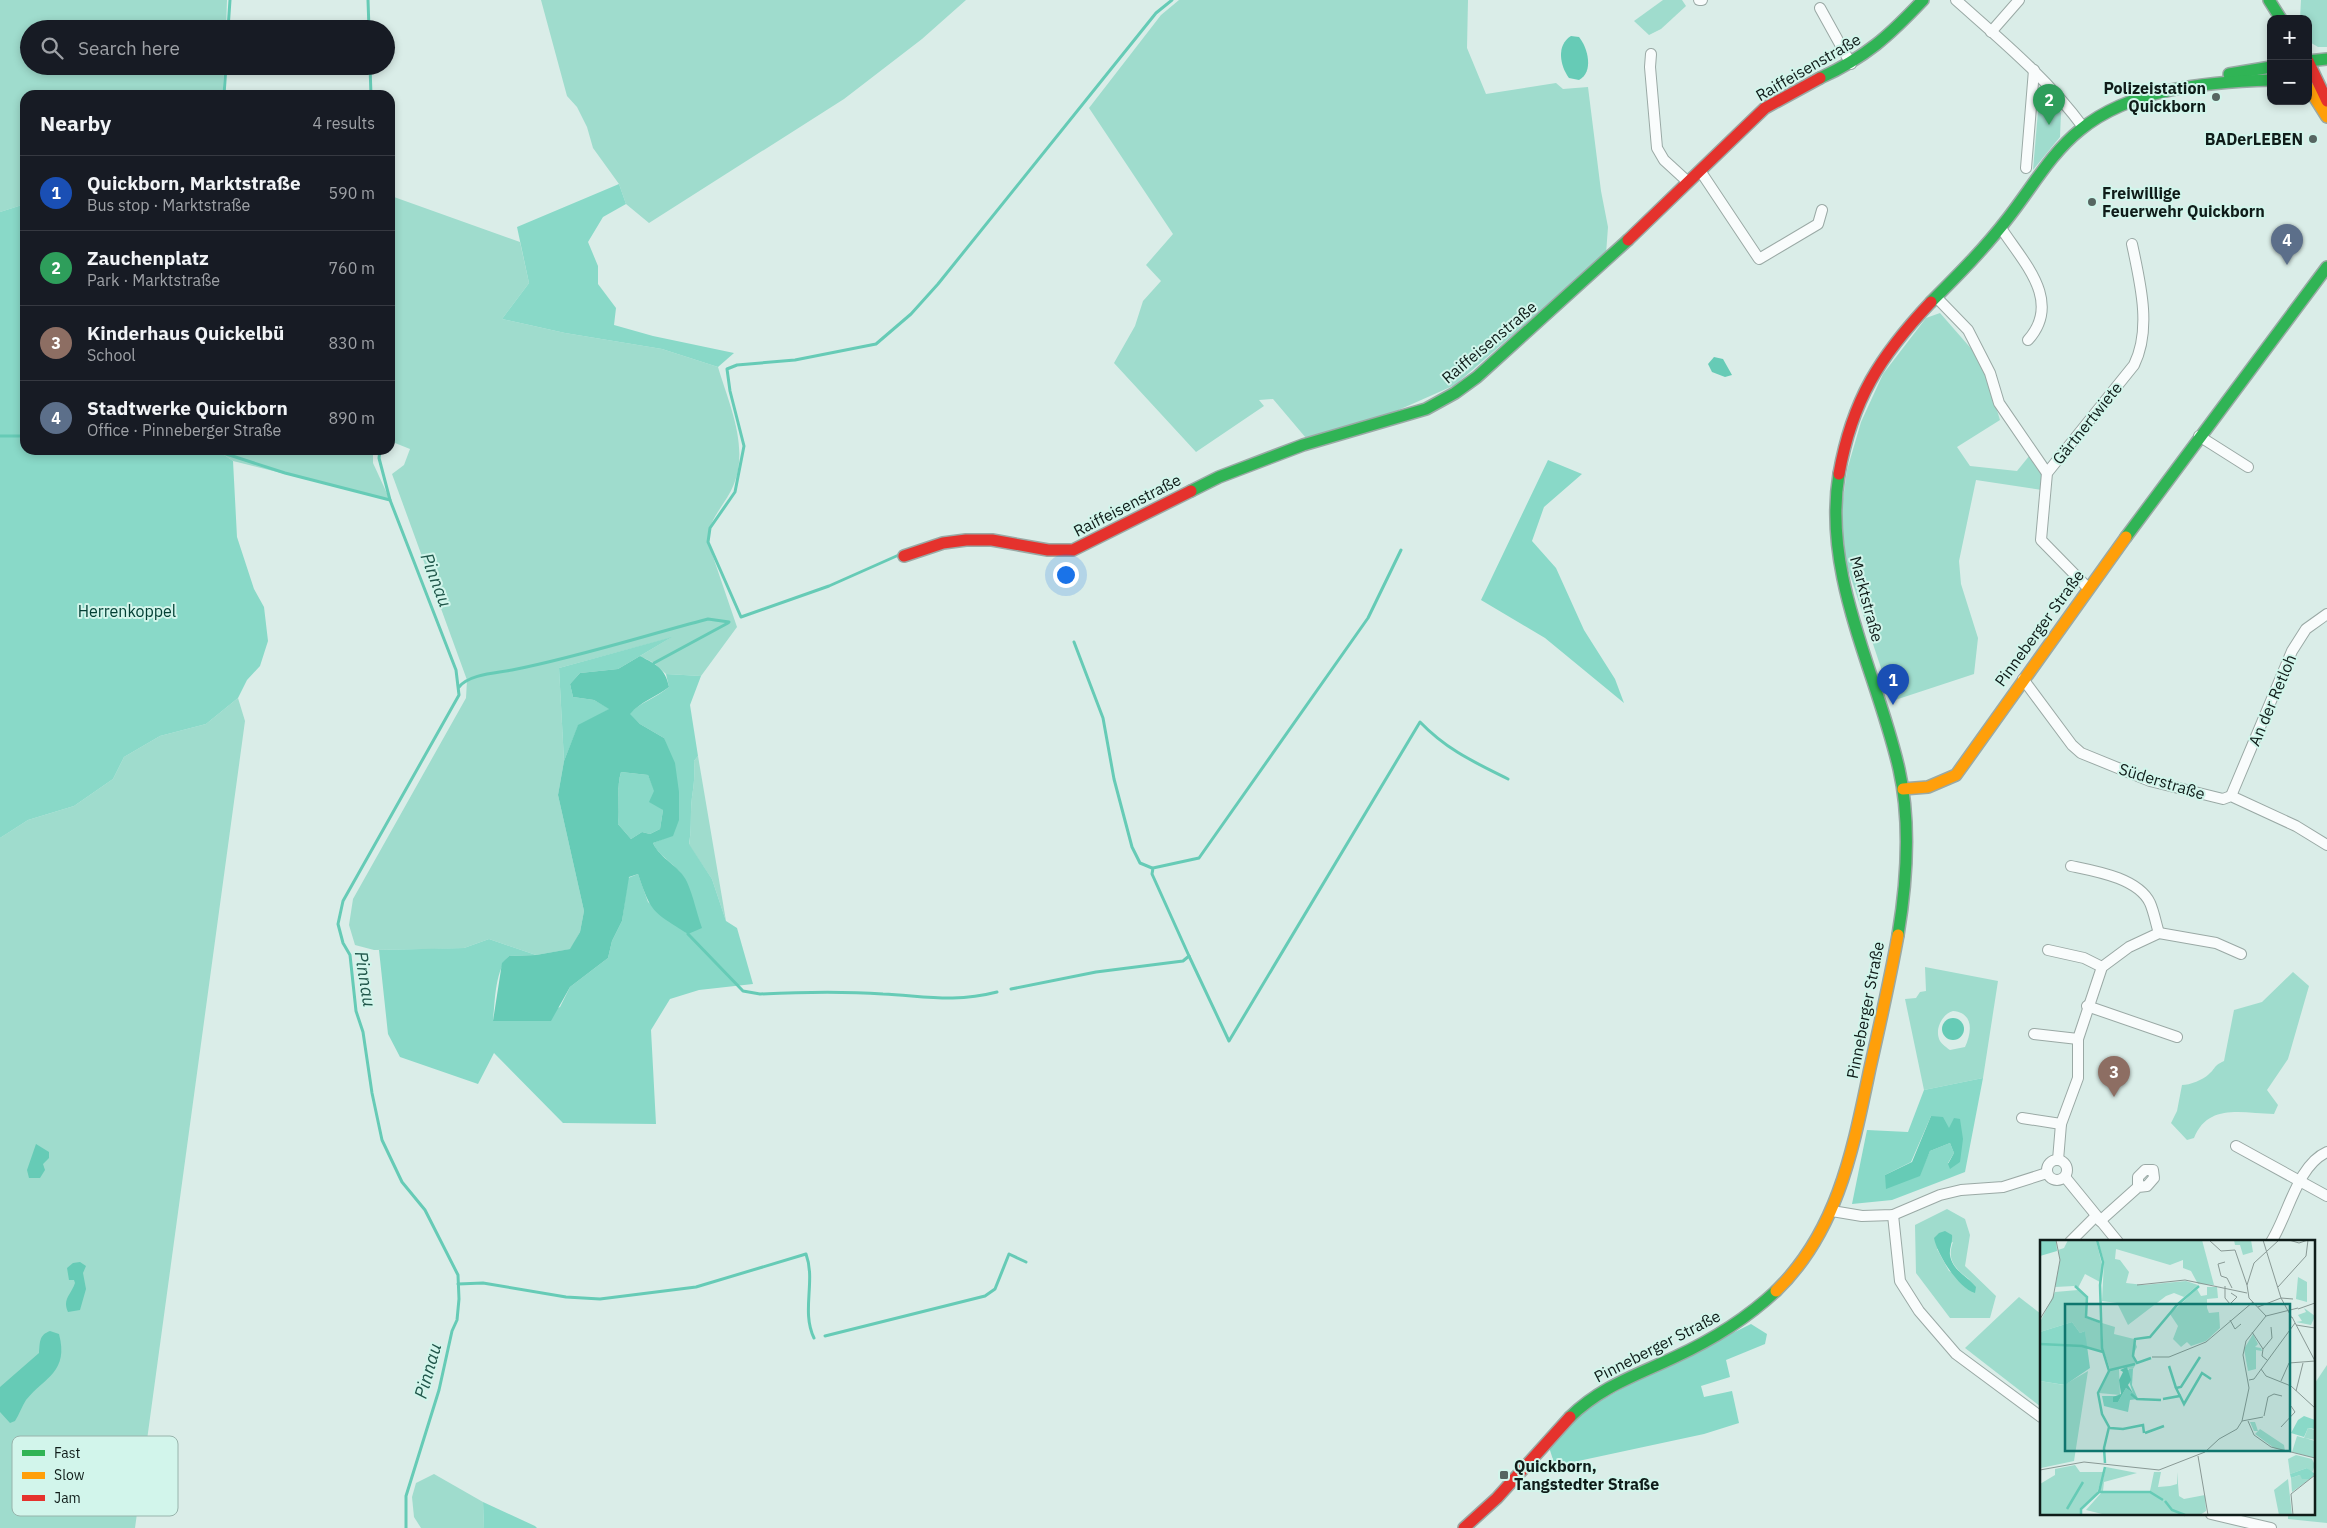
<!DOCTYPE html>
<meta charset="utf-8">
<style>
body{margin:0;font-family:"IBM Plex Sans",sans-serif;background:#242831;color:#f1f3f6}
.controls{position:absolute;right:15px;top:15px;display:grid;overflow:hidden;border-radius:10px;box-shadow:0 2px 8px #0003}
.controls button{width:45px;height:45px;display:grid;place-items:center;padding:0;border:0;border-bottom:1px solid #363941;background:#171b24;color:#f1f3f6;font:25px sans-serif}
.you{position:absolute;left:1065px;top:574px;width:18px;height:18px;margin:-12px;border:4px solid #fff;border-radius:50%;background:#1a73e8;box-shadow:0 0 0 8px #1a73e833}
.badge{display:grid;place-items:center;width:32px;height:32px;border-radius:50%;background:#abb3b3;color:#fff;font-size:16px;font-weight:700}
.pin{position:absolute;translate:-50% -41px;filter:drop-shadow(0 1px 2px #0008)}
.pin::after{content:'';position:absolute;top:26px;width:18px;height:15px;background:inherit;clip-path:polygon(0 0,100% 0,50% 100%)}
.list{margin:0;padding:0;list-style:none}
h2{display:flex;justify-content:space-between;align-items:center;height:65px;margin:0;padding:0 20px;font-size:21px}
h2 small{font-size:16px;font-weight:400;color:#9ea1a6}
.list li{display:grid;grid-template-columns:32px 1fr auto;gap:15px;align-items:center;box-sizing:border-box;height:75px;padding:0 20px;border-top:1px solid #363941}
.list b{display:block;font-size:19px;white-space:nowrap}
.list p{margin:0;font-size:16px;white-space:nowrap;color:#9ea1a6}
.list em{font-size:16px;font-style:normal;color:#9ea1a6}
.icon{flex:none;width:28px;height:28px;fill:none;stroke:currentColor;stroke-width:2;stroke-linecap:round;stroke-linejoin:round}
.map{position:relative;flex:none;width:2327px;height:1528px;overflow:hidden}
.search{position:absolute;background:#171b24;box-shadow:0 2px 8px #0003;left:20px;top:20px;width:375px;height:55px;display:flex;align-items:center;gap:12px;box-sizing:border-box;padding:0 18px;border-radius:28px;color:#9ea1a6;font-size:19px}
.panel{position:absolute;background:#171b24;box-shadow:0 2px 8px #0003;left:20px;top:90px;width:375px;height:365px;border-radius:15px}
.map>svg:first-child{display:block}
</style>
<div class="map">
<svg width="2327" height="1528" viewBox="0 0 2327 1528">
<rect width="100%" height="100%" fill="#daede8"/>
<!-- green -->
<g fill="#9fdccd" fill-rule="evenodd">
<polygon points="0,0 227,0 226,29 29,29 29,66 224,66 223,95 25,95 25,204 0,212"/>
<polygon points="541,0 966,0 922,39 844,99 649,223 626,204 619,184 593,148 587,127 577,107 567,96"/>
<polygon points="1179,0 1468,0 1467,48 1486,94 1556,83 1563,89 1588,87 1601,191 1608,227 1606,254 1455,385 1394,412 1306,438 1273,399 1259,400 1264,406 1196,452 1114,363 1135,326 1143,301 1161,281 1146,265 1173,234 1089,108 1161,15"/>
<polygon points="1663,0 1682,0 1686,6 1661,29 1649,35 1634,21"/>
<polygon points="2301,0 2327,0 2327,47 2318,47 2308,41 2308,19 2300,19"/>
<polygon points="2040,88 2061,113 2060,137 2033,170"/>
<path d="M394 197 520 242 529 283 502 319 565 333 662 349 718 367C729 404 749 446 734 484 726 505 707 519 708 542L737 627 701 676 666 674 654 663 640 656 670 638 559 668 564 761 558 795 584 911 580 932 571 949 536 955 489 939 464 948 434 949 374 950 355 945 349 925 353 899 466 698 467 680 392 474 404 465 410 449 390 441V199Z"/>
<polygon points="1940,313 1982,361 2000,420 1957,447 1970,466 2017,471 2030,455 2042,474 2042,490 1976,480 1959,561 1961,584 1978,638 1974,674 1892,701 1846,563 1841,514 1847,470 1861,422 1883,374 1926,318"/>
<polygon points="217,450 373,450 373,463 390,500 233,461"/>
<polygon points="238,698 245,721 135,1528 0,1528 0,838 28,820 74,806 113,779 124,757 160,736 206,724"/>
<path d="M698 756 726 921 712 879 689 845C692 828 690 813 692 797 694 784 695 774 694 761Z"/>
<path d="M1925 967 1998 981 1983 1078 1924 1090 1905 999 1916 998 1920 992 1926 991ZM1953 1011C1974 1013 1972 1032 1965 1047L1950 1050C1947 1048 1942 1044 1940 1041 1934 1030 1942 1014 1953 1011Z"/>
<path d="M2293 972 2309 986 2288 1059 2267 1090 2278 1105 2274 1114C2242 1113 2208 1103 2194 1138L2187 1140 2171 1123 2177 1111 2182 1085C2190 1085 2203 1080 2209 1074 2217 1067 2212 1067 2224 1061L2234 1010 2262 1002Z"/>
<path d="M1947 1209 1965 1219 1970 1235 1965 1266 1996 1296 1990 1318H1950L1916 1273 1915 1225ZM1953 1242C1946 1261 1956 1269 1970 1280L1949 1271 1937 1249Z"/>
<polygon points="2019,1297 2041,1314 2041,1407 1965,1348"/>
<polygon points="2327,1365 2327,1523 2288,1519 2288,1514 2313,1514 2313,1386"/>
<polygon points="434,1474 483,1502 484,1528 421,1528 414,1517 412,1497 416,1483"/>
</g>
<!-- forest -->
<g fill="#89d9c8" fill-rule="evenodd">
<polygon points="619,184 626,204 603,217 588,242 598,266 598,284 616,308 614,325 653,336 734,353 718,367 662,349 565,333 502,319 529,283 517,227"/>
<polygon points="25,204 25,450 217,450 233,461 237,537 254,589 264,607 268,641 260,666 247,680 238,698 206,724 160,736 124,757 113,779 74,806 28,820 0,838 0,212"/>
<polygon points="1548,460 1582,474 1544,507 1532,541 1556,568 1584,630 1615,679 1624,703 1545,638 1481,600"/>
<polygon points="672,637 618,669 580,673 570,684 573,697 594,700 610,709 578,726 564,761 559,668"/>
<path d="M666 674 701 676 690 705 698 756 694 761C695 774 694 784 692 797 690 813 692 828 689 844L712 879 726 921 737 928 753 984 699 990 670 999 651 1030 656 1124 563 1123 494 1053 478 1084 400 1057 388 1034 379 950 464 948 489 939 536 955 509 956C495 970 495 1001 493 1021H526L560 1007 570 987 608 958 612 941 622 921 628 878 638 874 648 902 688 934C691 908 695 885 674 866 666 858 657 853 653 843L673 835 664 738 640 724 629 714C641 702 656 698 669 687Z"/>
<path d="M621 772 648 775 663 810 660 829 650 834 642 832 631 839 618 824C620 806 616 789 621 772Z"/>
<path d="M1983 1078 1965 1172 1892 1200 1852 1204 1867 1130 1908 1132 1924 1090ZM1931 1116 1949 1129 1960 1162 1948 1163 1954 1153 1950 1143 1930 1151 1919 1176 1885 1175 1911 1162Z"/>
<polygon points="1751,1324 1767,1334 1765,1344 1726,1360 1730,1377 1701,1386 1704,1397 1732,1391 1739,1423 1704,1434 1555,1466 1549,1447 1586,1409 1639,1379"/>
<polygon points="483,1502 535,1526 537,1528 484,1528"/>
</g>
<!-- water -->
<g fill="#66cbb6" fill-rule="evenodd">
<path d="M1571 36 1579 37C1588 48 1594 72 1579 80L1569 78C1560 66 1556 45 1571 36Z"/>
<polygon points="1714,357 1723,359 1732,375 1725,377 1712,372 1708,364"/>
<path d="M640 656C657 665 665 668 669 687 656 697 640 702 630 714L640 724 664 738 675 763 679 792V820L673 836 653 843C660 859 680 866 687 882 693 895 697 914 702 928L688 934C653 911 652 915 638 874L629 877 622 921 612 941 608 958 570 987 551 1021H493L502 963 509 956 536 955 570 949 580 932 584 911 558 795 564 761 578 725 609 709 594 700 573 697 570 684 580 673 618 669ZM621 772 648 775 654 791 649 802 663 810 660 829 650 834 642 832 631 839 618 824C620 806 616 789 621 772Z"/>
<circle cx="1953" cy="1029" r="11"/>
<polygon points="1931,1116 1943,1117 1949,1128 1954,1118 1960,1119 1963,1139 1960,1162 1950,1169 1948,1164 1954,1153 1950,1143 1930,1151 1920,1176 1886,1189 1885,1175 1912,1162"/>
<polygon points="36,1144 49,1152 49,1158 43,1164 45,1170 40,1178 29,1178 27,1170"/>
<path d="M1945 1231 1952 1235C1953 1242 1949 1249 1950 1255 1952 1270 1967 1276 1976 1287L1975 1293C1958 1288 1937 1254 1934 1238L1939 1233Z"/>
<path d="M80 1262 86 1266 83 1273 86 1289 80 1310 68 1312C62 1299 71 1295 75 1283L74 1280H69L67 1268 73 1263Z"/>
<path d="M50 1331 59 1334C69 1372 45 1377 26 1400 22 1406 19 1415 15 1421L10 1423 0 1412V1387L39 1353C40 1342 39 1335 50 1331Z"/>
</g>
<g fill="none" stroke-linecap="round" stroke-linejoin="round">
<!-- stream -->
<g stroke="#66cbb6" stroke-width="3">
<polyline points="368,0 369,29"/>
<polyline points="228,29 230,0"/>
<polyline points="370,66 371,95"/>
<polyline points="224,95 226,66"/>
<polyline points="0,436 25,436"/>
<polyline points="214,450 285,473 390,500"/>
<polyline points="380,450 379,458 390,500 456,670 459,695 343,901 338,924 343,943 350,955 356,1011 363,1032 372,1093 382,1140 402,1182 425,1210 458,1275 459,1299 457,1320 452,1331 439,1390 406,1496 406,1528"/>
<polyline points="901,554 829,586 741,617 708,542 710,528 735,492 744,446 730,391 727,369 737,365 795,360 876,344 911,314 938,284 1156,13 1172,0"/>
<polyline points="1074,642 1103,718 1114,779 1132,847 1140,863 1152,868"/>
<polyline points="654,663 728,623"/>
<path d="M459 687C469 674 497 673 512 670 578 657 643 636 708 619L729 622"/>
<path d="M688 934 743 991 760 994C800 992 842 991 883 994 925 996 954 1003 997 992"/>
<polyline points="1189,956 1152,874 1153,868 1199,858 1368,618 1401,550"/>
<path d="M1011 989 1096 972 1183 961 1189 956 1229 1041 1420 722C1447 750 1474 762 1508 779"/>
<path d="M458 1284 483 1283 566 1297 600 1299 696 1287 806 1254C816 1281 801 1311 814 1338"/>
<polyline points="825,1336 985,1296 995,1289 1009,1254 1026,1262"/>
</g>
<!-- street casing -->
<g stroke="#9aa9a5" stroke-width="12">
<g id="street">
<polyline points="1699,0 1702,0"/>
<path d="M1956 0C2001 40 2047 78 2083 127"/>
<polyline points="1820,8 1851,64"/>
<polyline points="1991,32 2019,0"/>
<polyline points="1651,54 1650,67 1657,148 1664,160 1688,182"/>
<polyline points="2026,168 2034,70"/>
<polyline points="1701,172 1759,259 1818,224 1822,210"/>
<path d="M2001 228C2023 262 2063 301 2028 340"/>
<polyline points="1937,298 1968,330 1990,373 1999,403 2047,473"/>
<polyline points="2199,436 2248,467"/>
<path d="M2088 588 2041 540 2047 473 2134 365C2152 329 2140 282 2132 244"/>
<polyline points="2023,679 2072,745 2081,753 2150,781 2223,799 2231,796 2296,826 2327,845"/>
<polyline points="2231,796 2292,651 2306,629 2327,614"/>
<path d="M2071 866C2095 871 2138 878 2150 903 2154 912 2156 924 2159 933"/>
<polyline points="2048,950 2084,958 2102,967"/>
<polyline points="2087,1006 2177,1037"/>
<polyline points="2034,1034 2078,1039"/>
<polyline points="2022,1118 2061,1124"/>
<polyline points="2236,1146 2327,1196"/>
<circle cx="2057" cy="1170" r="10"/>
<polyline points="2058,1160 2061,1124 2078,1078 2078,1039 2102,967 2129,947 2159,933 2216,943 2241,954"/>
<polyline points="2065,1177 2118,1242"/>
<polyline points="1832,1211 1862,1216 1893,1215 1940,1195 1961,1190 2003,1187 2047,1173"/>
<polyline points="1893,1215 1900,1281 1919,1311 1956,1354 2041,1417"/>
<polyline points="2100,1221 2138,1187 2147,1186 2154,1178 2153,1170 2145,1170 2138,1177 2138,1187"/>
<polyline points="2070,1242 2096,1216"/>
<path d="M2271 1242C2288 1216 2297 1165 2327 1152"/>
<polyline points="2211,1514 2271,1528"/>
</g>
</g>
<!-- fast casing -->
<g stroke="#9aa9a5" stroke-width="14">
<g id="fast">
<polyline points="2269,0 2281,19"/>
<polyline points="2308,61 2327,59"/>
<polyline points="2229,74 2271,67"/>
<path d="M1820 78C1866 57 1889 36 1923 0"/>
<path d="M1931 302C1958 275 1985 248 2008 218 2031 189 2051 153 2080 130 2131 88 2208 82 2271 80"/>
<path d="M1839 474C1822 576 1877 672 1899 769 1911 822 1907 881 1898 935"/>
<polyline points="1191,491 1219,477 1303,445 1426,409 1455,393 1477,377 1628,240"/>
<polyline points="2126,537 2327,267"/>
<path d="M1570 1417C1600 1387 1637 1375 1675 1357 1712 1340 1746 1319 1776 1291"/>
</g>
</g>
<!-- slow casing -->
<g stroke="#9aa9a5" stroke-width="14">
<g id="slow">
<polyline points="2308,87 2327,117"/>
<polyline points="1903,789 1928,787 1956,775 2126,537"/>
<path d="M1776 1291C1838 1231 1853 1149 1870 1068 1880 1024 1890 979 1898 935"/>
</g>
</g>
<!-- jam casing -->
<g stroke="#9aa9a5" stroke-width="14">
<g id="jam">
<polyline points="2308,61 2327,101"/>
<polyline points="1628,240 1765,108 1820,78"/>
<path d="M1839 474C1852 400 1880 356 1931 302"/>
<polyline points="904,556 943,543 966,540 992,540 1048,550 1073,550 1191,491"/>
<polyline points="1464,1528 1497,1498 1570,1417"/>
</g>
</g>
<!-- street -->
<use href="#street" stroke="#f9fcfc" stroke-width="10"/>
<!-- fast -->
<use href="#fast" stroke="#30b455" stroke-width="11"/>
<!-- slow -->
<use href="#slow" stroke="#ff9f0a" stroke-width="11"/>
<!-- jam -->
<use href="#jam" stroke="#e5322d" stroke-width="11"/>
</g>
<!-- markers -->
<g fill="#566561" stroke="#d2f5eb" stroke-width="2">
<circle cx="2216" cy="97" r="5"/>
<circle cx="2313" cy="139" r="5"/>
<circle cx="2092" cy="202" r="5"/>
<rect x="1499" y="1470" width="10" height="10" rx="2.5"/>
</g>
<g text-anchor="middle" stroke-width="4" stroke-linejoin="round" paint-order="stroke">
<!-- street labels -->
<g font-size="16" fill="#0f1c19" stroke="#d2f5eb">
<text transform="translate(1808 67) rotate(-30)" y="6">Raiffeisenstraße</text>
<text transform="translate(1489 342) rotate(-40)" y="6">Raiffeisenstraße</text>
<text transform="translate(2087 423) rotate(-51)" y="6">Gärtnertwiete</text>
<text transform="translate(1127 505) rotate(-27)" y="6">Raiffeisenstraße</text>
<text transform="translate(1867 599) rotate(75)" y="6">Marktstraße</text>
<text transform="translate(2039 628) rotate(-54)" y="6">Pinneberger Straße</text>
<text transform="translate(2272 700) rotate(-67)" y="6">An der Retloh</text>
<text transform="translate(2162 781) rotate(17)" y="6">Süderstraße</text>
<text transform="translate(1865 1010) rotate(-79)" y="6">Pinneberger Straße</text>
<text transform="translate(1657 1346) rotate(-27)" y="6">Pinneberger Straße</text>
</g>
<!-- poi labels -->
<g font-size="16" font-weight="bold" fill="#0f1c19" stroke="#d2f5eb" text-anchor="end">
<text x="2206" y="94">Polizeistation<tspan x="2206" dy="18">Quickborn</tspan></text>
<text x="2303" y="145">BADerLEBEN</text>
<text x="2102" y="199" text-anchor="start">Freiwillige<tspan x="2102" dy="18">Feuerwehr Quickborn</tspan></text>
<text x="1514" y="1472" text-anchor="start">Quickborn,<tspan x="1514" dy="18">Tangstedter Straße</tspan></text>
</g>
<!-- park labels -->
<g font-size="16" fill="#044035" stroke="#d2f5eb">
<text x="127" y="617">Herrenkoppel</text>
</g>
<!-- water labels -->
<g font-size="18" font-style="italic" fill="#20564a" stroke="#d2f5eb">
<text transform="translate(436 580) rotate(69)" y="6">Pinnau</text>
<text transform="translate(365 979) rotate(81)" y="6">Pinnau</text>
<text transform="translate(428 1371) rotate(-74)" y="6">Pinnau</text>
</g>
</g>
<!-- overview -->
<g transform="translate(2040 1240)">
<rect width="275" height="275" fill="#daede8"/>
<path d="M28 0H56L62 25 60 42 45 34 38 48 34 46 15 47 20 20 18 10 24 8ZM58 0H162L174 45 158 44 151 31 143 28V20L130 25 76 9 75 19 80 20 89 32 86 43 104 45 146 41 158 45 144 57 134 53 126 56 88 85 77 63 62 61 64 22ZM194 0H211L213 12 203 15 200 5H195ZM258 37 267 42V62L256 59ZM167 47H177L178 58 167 59V68L169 73 179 72 180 88 166 101 151 106 147 102 141 107 133 99 138 86 130 74 157 49 161 56 167 55ZM38 50 47 57 46 78 60 83 63 112 46 107 45 91 40 93 32 82 0 92V82L15 52ZM264 68 275 76 271 85 256 82 262 81 258 75 266 72ZM62 83 75 87 74 94 94 99 97 107 93 115 96 124 93 129 79 128 80 155 59 153 70 129 63 109ZM213 94 218 104 215 107 221 108 222 111 216 110V129L208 131 204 109ZM48 131 34 221 1 228 0 141 24 145ZM210 182H215L218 191 220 189 244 205 245 211 234 208 215 194 218 191H214ZM268 188 275 190V200L265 198 275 201V218L252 212 257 196 264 198ZM256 215 272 219 275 225 272 233 267 228 250 234 248 219ZM35 225 40 232H64L57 253 40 269 41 275H0V244L15 235V229ZM66 227 97 233 64 242 63 251H110L114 232H121L118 247 130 246 137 244V232L139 256 144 259 165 255 166 271 160 275H66L46 270 62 252 60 251ZM260 235 270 239 252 252 251 238ZM248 239 252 275H239L234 250Z" fill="#9fdccd"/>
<path d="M0 0H16L17 11 0 16ZM32 82 40 93 45 91 50 128 25 145 0 141V92ZM89 129H93L92 145 98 159 90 160 88 172 64 166 62 156H77L73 162H78L86 148 93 153 86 133ZM264 176 275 180V189L268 188 264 197 251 193 258 180ZM267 228 275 234 270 239H262L260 235 251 238 250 234Z" fill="#89d9c8"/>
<path d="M87 127 91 140 88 145 93 153 86 148 78 162H73V157L81 154 79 140 83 132 80 130Z" fill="#66cbb6"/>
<path fill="none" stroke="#66cbb6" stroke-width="2.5" d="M57 0 63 22 60 45 62 108 69 131 58 153 62 174 69 187 64 208 65 223M35 46 47 57 46 77 60 82M0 104 42 106 63 112M111 118 97 123 93 116 95 99 110 97 137 65 159 46M129 126 136 148M70 130 95 124M91 154 97 159 121 160M140 156 136 148 141 147 160 117M123 159 140 156 144 164 162 133 171 139M70 188 83 189 103 185 104 193M105 193 124 186M59 252H110L123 260M125 261 132 270 145 275M27 269 43 242M41 275V269L59 252 65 227"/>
<path fill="none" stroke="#899995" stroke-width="1" d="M169 0 181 11 195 10 207 45M223 0 241 58 252 78M185 22 178 24 181 36 187 38 192 48M97 45 145 40 207 53M185 46V58L190 64 197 57 191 53M238 47 266 16 268 0 259 3 249 0M218 67 241 58 253 59M258 69 275 63M226 76 209 58 207 45 214 23 239 0M252 77 275 121M0 79 13 58 20 20 16 0M190 80 195 89 201 84M256 85 275 88M212 92 223 109M112 117H129L166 102 213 62M227 120 222 116 223 109 232 98 231 87M221 129 226 136 251 146 275 168M209 140 214 139 255 83M241 141 249 123 275 121M256 151 263 123M224 176 228 157 234 154 242 156M202 181 223 177M208 181 214 195 231 207 275 218M241 187 255 172 251 166M158 216 168 275M0 230 44 222 119 230 165 212 179 199 197 189 202 181 209 148 203 115 206 101 226 76 258 68M253 275 251 254 275 235"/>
<path fill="#0f766e" fill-opacity="0.15" stroke="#0f766e" stroke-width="2.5" d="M25 64H250V211H25Z"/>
<rect width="275" height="275" fill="none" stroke="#0f1c19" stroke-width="2.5"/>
</g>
<!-- legend -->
<rect x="12" y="1436" width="166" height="80" rx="8" fill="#d2f5eb" stroke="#98b4ac" stroke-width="1"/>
<rect x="22" y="1450" width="23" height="6" fill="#30b455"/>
<rect x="22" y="1472" width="23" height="7" fill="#ff9f0a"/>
<rect x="22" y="1495" width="23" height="6" fill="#e5322d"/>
<g font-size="14" fill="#0f1c19">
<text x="54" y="1458">Fast</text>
<text x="54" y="1480">Slow</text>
<text x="54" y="1503">Jam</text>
</g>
</svg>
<div class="controls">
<button>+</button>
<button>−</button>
</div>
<div class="you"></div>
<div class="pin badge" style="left:1893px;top:705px;background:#1a4fb4">1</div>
<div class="pin badge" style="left:2049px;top:125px;background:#2e9e5b">2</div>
<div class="pin badge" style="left:2114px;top:1097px;background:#8d6e63">3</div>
<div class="pin badge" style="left:2287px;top:265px;background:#5c6f8a">4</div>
<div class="search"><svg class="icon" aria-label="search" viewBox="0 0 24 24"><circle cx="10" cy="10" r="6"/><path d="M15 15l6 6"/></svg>Search here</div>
<section class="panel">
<h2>Nearby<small>4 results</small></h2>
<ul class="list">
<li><span class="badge" style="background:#1a4fb4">1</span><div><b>Quickborn, Marktstraße</b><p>Bus stop · Marktstraße</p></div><em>590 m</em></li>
<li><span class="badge" style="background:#2e9e5b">2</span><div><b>Zauchenplatz</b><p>Park · Marktstraße</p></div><em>760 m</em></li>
<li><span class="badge" style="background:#8d6e63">3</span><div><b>Kinderhaus Quickelbü</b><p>School</p></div><em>830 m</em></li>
<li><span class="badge" style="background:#5c6f8a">4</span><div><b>Stadtwerke Quickborn</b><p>Office · Pinneberger Straße</p></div><em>890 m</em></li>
</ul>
</section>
</div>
